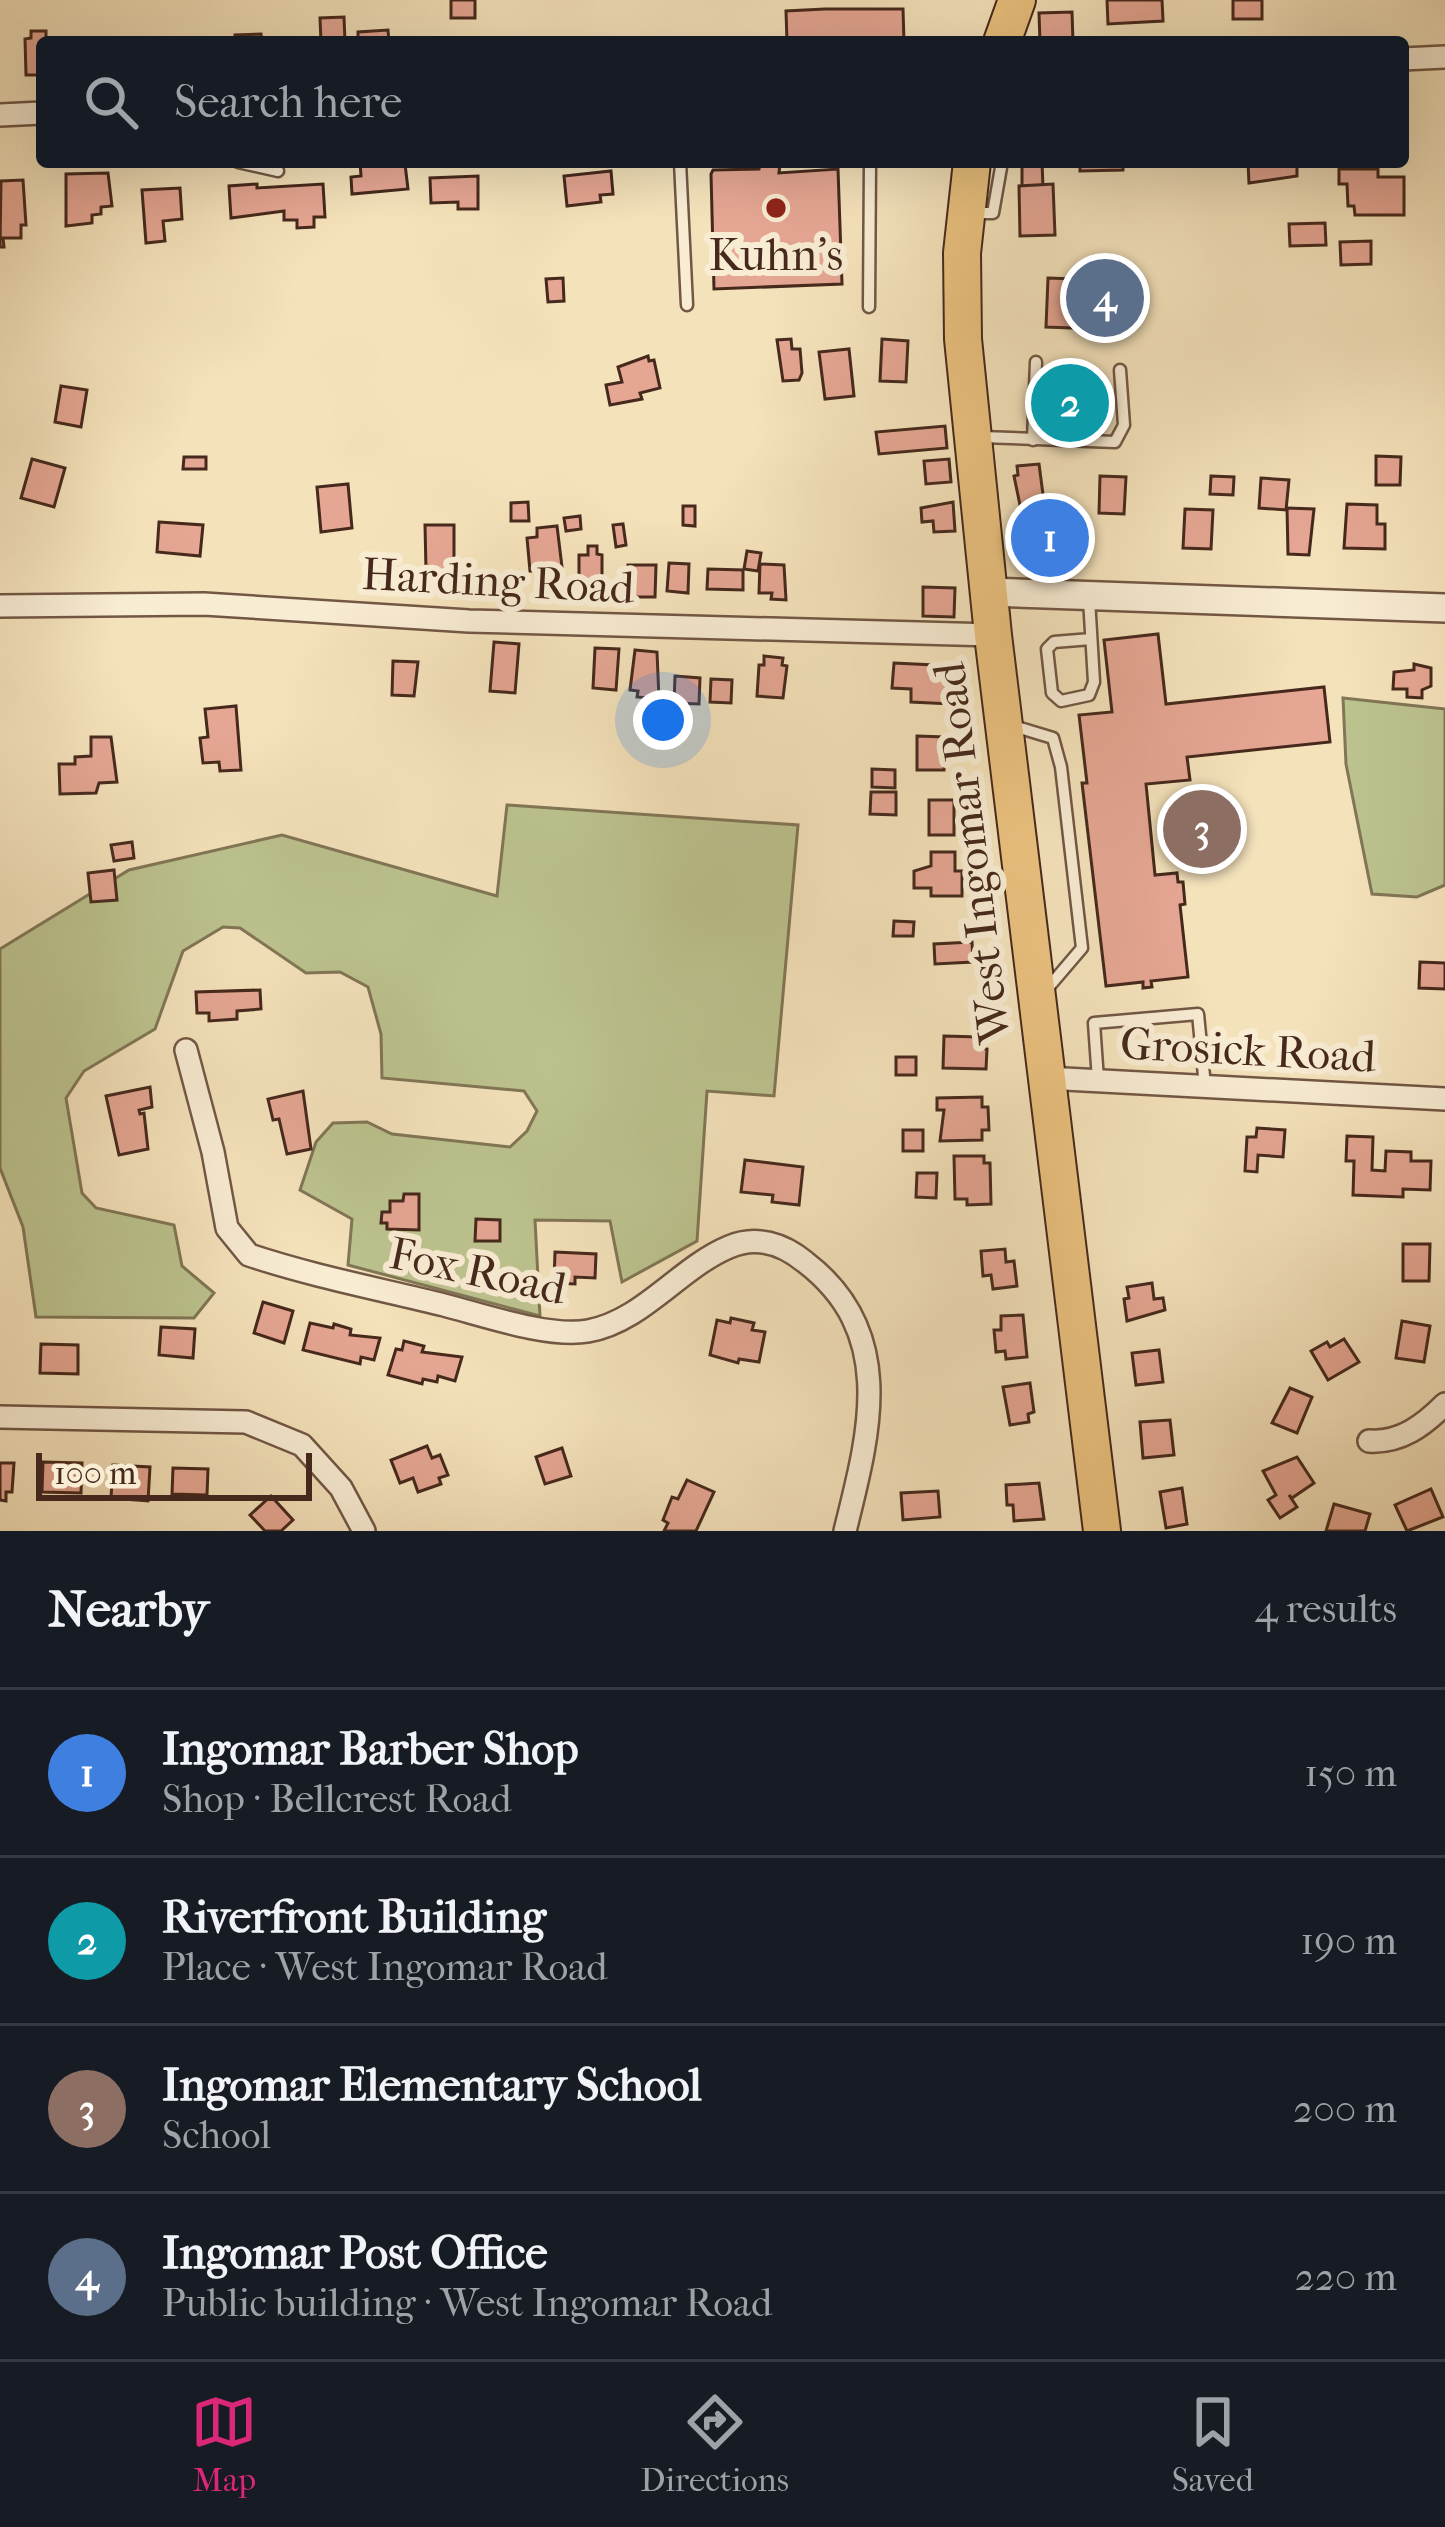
<!DOCTYPE html>
<meta charset="utf-8">
<style>
body{margin:0;font-family:"IM FELL French Canon",serif;background:#20242c;color:#f1f3f6}
.scale{position:absolute;left:36px;bottom:30px;width:276px;box-sizing:border-box;padding-left:12px;border:6px solid #46291c;border-top:0;font-size:33px;line-height:42px;white-space:nowrap;color:#46291c;-webkit-text-stroke:9px #f8ecd3;paint-order:stroke}
.you{position:absolute;left:663px;top:720px;width:42px;height:42px;margin:-30px;border:9px solid #fff;border-radius:50%;background:#1a73e8;box-shadow:0 0 0 18px #1a73e833}
.badge{display:grid;place-items:center;width:78px;height:78px;border-radius:50%;background:#db2777;color:#fff;font-size:39px;font-weight:700}
.pin{position:absolute;translate:-50% -50%;border:6px solid #fff;box-shadow:0 3px 12px #0006}
.list{margin:0;padding:0;list-style:none}
h2{display:flex;justify-content:space-between;align-items:center;height:156px;margin:0;padding:0 48px;font-size:51px}
h2 small{font-size:39px;font-weight:400;color:#9ea1a6}
.list li{display:grid;grid-template-columns:78px 1fr auto;gap:36px;align-items:center;box-sizing:border-box;height:168px;padding:0 48px;border-top:3px solid #363941}
.list b{display:block;font-size:45px;white-space:nowrap}
.list p{margin:0;font-size:39px;white-space:nowrap;color:#9ea1a6}
.list em{font-size:39px;font-style:normal;color:#9ea1a6}
.icon{flex:none;width:66px;height:66px;fill:none;stroke:currentColor;stroke-width:2;stroke-linecap:round;stroke-linejoin:round}
.map{position:relative;flex:none;width:1445px;height:1531px;overflow:hidden}
.search{position:absolute;background:#171b24;box-shadow:0 12px 48px #0002;left:36px;right:36px;top:36px;height:132px;display:flex;align-items:center;gap:30px;box-sizing:border-box;padding:0 42px;border-radius:12px;color:#9ea1a6;font-size:45px}
.sheet{height:828px;background:#171b24}
nav{display:flex;justify-content:space-around;align-items:center;box-sizing:border-box;height:168px;border-top:3px solid #363941;background:#171b24;font-size:33px;color:#9ea1a6}
nav a{display:grid;justify-items:center;gap:6px}
nav .on{color:#db2777}
.map>svg:first-child{display:block}
</style>
<div class="map">
<svg width="1445" height="1531" viewBox="0 0 1445 1531">
<rect width="100%" height="100%" fill="#f4e2bb"/>
<filter id="stains"><feTurbulence type="fractalNoise" baseFrequency=".00167" numOctaves="4"/><feColorMatrix values="0 0 0 0 .2 0 0 0 0 .09 0 0 0 0 .02 0 0 0 .5 -.17"/></filter>
<radialGradient id="worn" r=".72"><stop offset=".6" stop-color="#630" stop-opacity="0"/><stop offset="1" stop-color="#630" stop-opacity=".3"/></radialGradient>
<!-- green -->
<g fill="#bcc38f" stroke="#817656" stroke-width="3">
<polygon points="1343,698 1445,709 1445,885 1417,897 1372,894 1346,764"/>
<polygon points="507,805 798,825 774,1096 707,1091 697,1241 622,1282 610,1221 535,1220 540,1316 348,1265 352,1219 300,1190 316,1142 333,1123 367,1122 392,1134 510,1147 527,1131 537,1111 524,1091 382,1078 381,1034 368,987 340,972 306,973 240,928 223,927 183,951 155,1029 84,1071 66,1098 82,1193 96,1208 174,1225 182,1266 214,1293 194,1318 36,1317 23,1227 0,1168 0,949 129,870 282,835 497,896"/>
</g>
<!-- building -->
<g fill="#e5a693" stroke="#46291c" stroke-width="3">
<rect x="451" y="0" width="24" height="18"/>
<polygon points="1107,0 1162,0 1163,21 1108,24"/>
<rect x="1233" y="0" width="29" height="19"/>
<polygon points="825,9 903,9 904,42 787,42 786,11"/>
<polygon points="1072,12 1073,42 1040,42 1039,13"/>
<polygon points="344,17 345,42 321,42 320,18"/>
<polygon points="388,30 389,42 358,42 358,32"/>
<polygon points="31,31 46,31 46,38 53,38 53,42 42,42 42,75 26,75 25,39 31,38"/>
<polygon points="261,34 262,42 235,42 235,35"/>
<polygon points="360,162 405,164 408,189 352,194 351,177 361,176"/>
<polygon points="1022,162 1042,162 1043,187 1022,187"/>
<polygon points="1080,162 1123,162 1123,170 1080,171"/>
<polygon points="1248,162 1297,162 1297,176 1249,183"/>
<polygon points="780,163 779,173 838,169 842,284 714,289 711,174 713,170 759,169 760,164"/>
<polygon points="1339,169 1378,169 1378,177 1404,177 1404,215 1355,215 1354,206 1348,206 1347,184 1339,184"/>
<polygon points="611,171 613,194 600,195 601,202 567,206 564,176"/>
<polygon points="108,173 112,206 101,207 101,214 92,215 92,223 66,226 66,174"/>
<polygon points="478,176 478,209 458,209 458,202 431,203 430,178"/>
<polygon points="23,180 26,225 21,225 21,238 3,238 4,247 0,247 1,181"/>
<polygon points="257,184 257,188 323,184 325,217 314,217 314,227 297,228 297,220 284,220 284,211 231,218 229,186"/>
<polygon points="1053,184 1055,235 1020,236 1019,186"/>
<polygon points="180,188 182,219 163,221 165,241 146,243 142,190"/>
<polygon points="1325,223 1326,245 1290,246 1289,224"/>
<polygon points="1371,241 1371,264 1341,265 1340,242"/>
<polygon points="563,278 564,301 548,302 546,279"/>
<polygon points="1048,278 1127,281 1125,330 1046,327"/>
<polygon points="791,339 792,349 800,349 802,373 799,380 783,381 777,340"/>
<polygon points="882,339 908,341 906,382 880,381"/>
<polygon points="849,349 854,396 825,399 819,352"/>
<polygon points="648,356 649,361 654,360 660,388 640,393 642,399 610,405 606,385 622,382 618,367"/>
<polygon points="1046,381 1095,383 1094,425 1045,423"/>
<polygon points="61,386 87,390 81,427 55,422"/>
<polygon points="945,426 947,448 879,454 876,432"/>
<polygon points="1376,456 1401,457 1400,485 1376,485"/>
<polygon points="184,457 206,457 206,469 183,469"/>
<polygon points="32,459 65,468 54,507 21,498"/>
<polygon points="949,459 951,482 926,484 924,461"/>
<polygon points="1039,464 1044,502 1020,505 1014,476 1018,475 1017,466"/>
<polygon points="1100,476 1126,477 1124,514 1099,513"/>
<polygon points="1211,476 1234,477 1233,495 1210,494"/>
<polygon points="1261,478 1289,480 1286,510 1259,508"/>
<polygon points="348,484 352,528 321,532 317,487"/>
<polygon points="528,502 529,521 511,521 511,503"/>
<polygon points="953,502 955,531 934,532 933,521 922,522 921,508"/>
<polygon points="1347,504 1377,505 1377,524 1385,524 1385,549 1344,548"/>
<polygon points="683,506 695,506 695,526 683,525"/>
<polygon points="1287,508 1314,509 1309,555 1288,554"/>
<polygon points="1185,509 1213,510 1211,549 1183,548"/>
<polygon points="580,516 581,529 566,531 564,518"/>
<polygon points="159,522 203,525 200,556 157,552"/>
<polygon points="623,524 626,545 616,547 613,525"/>
<polygon points="425,525 454,525 454,572 426,570"/>
<polygon points="1062,525 1062,531 1073,530 1075,545 1045,555 1027,555 1024,529"/>
<polygon points="557,526 562,567 558,567 559,574 541,576 540,570 530,571 527,538 537,537 537,528"/>
<polygon points="588,546 597,546 597,554 602,555 602,593 579,593 579,555 588,555"/>
<polygon points="747,551 761,553 758,571 744,569"/>
<polygon points="669,563 689,564 688,593 667,591"/>
<polygon points="760,564 784,565 786,600 771,599 772,593 759,593"/>
<polygon points="628,565 656,565 655,597 633,597 633,588 627,588"/>
<polygon points="708,569 743,570 743,590 707,589"/>
<polygon points="923,587 955,588 954,617 923,616"/>
<polygon points="1158,634 1166,704 1324,687 1330,742 1187,757 1190,780 1146,784 1155,875 1177,873 1178,882 1183,882 1185,904 1180,905 1188,977 1151,981 1152,987 1143,988 1143,982 1106,986 1082,783 1087,783 1079,715 1112,712 1104,640"/>
<polygon points="494,642 519,644 515,693 490,691"/>
<polygon points="595,648 619,649 616,690 593,688"/>
<polygon points="635,650 657,652 659,699 637,697 638,691 630,690"/>
<polygon points="764,656 783,658 782,665 787,666 783,698 757,696 759,665 764,665"/>
<polygon points="393,661 418,662 414,696 392,695"/>
<polygon points="894,663 934,665 933,676 953,677 951,704 911,702 911,689 892,688"/>
<polygon points="1414,664 1431,668 1431,686 1422,690 1422,698 1407,697 1407,689 1393,689 1394,672 1414,670"/>
<polygon points="675,676 700,678 699,704 674,703"/>
<polygon points="711,679 732,680 731,703 710,702"/>
<polygon points="236,706 241,770 220,771 219,762 203,763 200,738 208,737 205,709"/>
<polygon points="917,736 945,737 944,770 917,770"/>
<polygon points="91,737 111,737 117,782 99,783 96,793 60,794 59,764 75,764 75,757 91,756"/>
<polygon points="872,769 895,770 895,788 872,787"/>
<polygon points="871,792 896,792 896,815 870,814"/>
<rect x="929" y="800" width="25" height="35"/>
<polygon points="132,842 134,858 114,861 111,845"/>
<polygon points="931,852 955,852 955,871 962,871 962,896 931,896 931,888 914,888 914,871 931,866"/>
<polygon points="114,870 117,900 91,902 88,873"/>
<polygon points="894,921 914,922 913,936 893,936"/>
<polygon points="972,942 973,962 935,964 934,944"/>
<polygon points="1420,962 1445,963 1445,989 1419,988"/>
<polygon points="260,990 261,1009 237,1011 237,1019 209,1021 209,1013 197,1013 196,992"/>
<polygon points="944,1036 979,1037 979,1048 987,1049 986,1069 943,1068"/>
<rect x="896" y="1057" width="20" height="18"/>
<polygon points="150,1087 152,1107 139,1110 140,1114 144,1113 148,1149 119,1155 106,1096"/>
<polygon points="303,1091 311,1149 287,1154 279,1119 273,1120 268,1099"/>
<polygon points="982,1097 982,1107 988,1107 989,1130 982,1130 982,1140 940,1141 944,1110 937,1110 937,1098"/>
<polygon points="1257,1128 1285,1130 1283,1157 1258,1155 1257,1172 1245,1171 1247,1137 1256,1137"/>
<rect x="903" y="1130" width="20" height="21"/>
<polygon points="1347,1136 1373,1137 1372,1170 1385,1171 1386,1151 1411,1152 1411,1161 1431,1161 1430,1190 1403,1189 1403,1197 1353,1195 1354,1161 1346,1161"/>
<polygon points="954,1156 984,1156 984,1163 990,1163 991,1204 967,1205 967,1199 955,1199"/>
<polygon points="745,1160 803,1167 799,1205 772,1202 773,1195 741,1192"/>
<polygon points="917,1173 937,1173 936,1198 916,1197"/>
<polygon points="404,1194 419,1194 419,1230 387,1229 387,1223 381,1223 382,1212 390,1212 390,1201 403,1201"/>
<polygon points="476,1219 500,1220 500,1241 475,1241"/>
<polygon points="1403,1244 1430,1244 1429,1281 1403,1281"/>
<polygon points="1005,1249 1006,1262 1014,1261 1017,1286 993,1289 991,1275 983,1276 981,1251"/>
<polygon points="555,1252 596,1254 595,1278 575,1277 575,1284 554,1283"/>
<polygon points="1152,1283 1154,1299 1163,1298 1165,1310 1127,1321 1124,1299 1129,1298 1127,1287"/>
<polygon points="263,1302 293,1311 284,1343 254,1333"/>
<polygon points="1023,1315 1027,1357 1006,1359 1005,1351 996,1352 994,1330 1001,1330 1001,1316"/>
<polygon points="731,1318 754,1323 752,1330 765,1332 759,1362 739,1359 738,1363 710,1355 717,1320 730,1323"/>
<polygon points="1402,1321 1430,1326 1424,1362 1396,1358"/>
<polygon points="310,1323 333,1328 334,1324 351,1329 350,1335 380,1338 374,1360 361,1357 360,1364 303,1350"/>
<polygon points="161,1327 195,1329 193,1358 159,1355"/>
<polygon points="1344,1339 1359,1362 1328,1380 1311,1351 1327,1342 1330,1347"/>
<polygon points="404,1341 424,1346 422,1352 462,1357 455,1381 438,1376 437,1382 423,1379 422,1384 388,1375 396,1349 402,1350"/>
<polygon points="41,1344 78,1345 78,1374 40,1373"/>
<polygon points="1159,1350 1163,1382 1136,1385 1132,1353"/>
<polygon points="1030,1383 1034,1412 1028,1414 1029,1422 1010,1425 1003,1387"/>
<polygon points="1290,1388 1312,1397 1297,1433 1272,1423"/>
<polygon points="1170,1420 1174,1455 1143,1458 1140,1422"/>
<polygon points="427,1446 432,1458 440,1455 448,1475 439,1478 441,1484 418,1492 413,1478 400,1483 391,1460"/>
<polygon points="562,1448 571,1476 545,1484 536,1457"/>
<polygon points="1297,1457 1314,1483 1292,1498 1289,1495 1297,1507 1280,1518 1268,1500 1276,1495 1263,1471"/>
<polygon points="43,1462 82,1463 81,1493 42,1492"/>
<polygon points="0,1463 14,1463 12,1492 6,1492 6,1501 0,1500"/>
<polygon points="113,1465 150,1467 148,1501 111,1498"/>
<polygon points="173,1468 208,1469 207,1495 172,1494"/>
<polygon points="687,1480 714,1492 696,1531 664,1531 668,1523 663,1520 672,1497 678,1499"/>
<polygon points="1039,1483 1044,1519 1014,1521 1013,1505 1007,1505 1006,1485"/>
<polygon points="1182,1488 1187,1524 1166,1528 1160,1492"/>
<polygon points="1431,1489 1443,1517 1407,1531 1395,1505"/>
<polygon points="938,1491 940,1517 903,1520 901,1493"/>
<polygon points="271,1496 293,1520 281,1531 265,1531 250,1515"/>
<polygon points="1334,1504 1370,1514 1365,1531 1326,1531"/>
</g>
<g fill="none" stroke-linecap="round" stroke-linejoin="round">
<!-- service casing -->
<g stroke="#725744" stroke-width="15">
<g id="service">
<polyline points="238,162 278,171"/>
<polyline points="680,162 687,305"/>
<polyline points="970,213 993,213 1002,162"/>
<polyline points="869,307 870,162"/>
<polyline points="982,437 1115,442 1124,425 1120,370"/>
<polyline points="1033,440 1036,362"/>
<polyline points="1089,599 1094,682 1089,695 1061,701 1052,693 1047,649 1054,642 1091,639"/>
<polyline points="1010,725 1053,738 1061,767 1082,948 1047,989"/>
<polyline points="1098,1080 1094,1023 1198,1014 1205,1086"/>
</g>
</g>
<!-- minor casing -->
<g stroke="#725744" stroke-width="26">
<g id="minor">
<polyline points="1403,59 1445,57"/>
<polyline points="0,115 42,113"/>
<polyline points="0,606 204,604 469,621 993,635"/>
<path d="M186 1050 213 1152 227 1228 249 1255C312 1276 379 1289 444 1305 483 1315 549 1338 588 1331 643 1321 679 1268 729 1247 756 1235 783 1244 805 1262 898 1333 869 1434 845 1531"/>
<polyline points="1046,1078 1445,1099"/>
<polyline points="0,1417 246,1422 302,1445 341,1488 364,1531"/>
<path d="M1369 1441C1401 1443 1424 1425 1445 1404"/>
</g>
</g>
<!-- tertiary casing -->
<g stroke="#725744" stroke-width="32">
<polyline id="tertiary" points="988,592 1445,608"/>
</g>
<!-- primary casing -->
<g stroke="#46291c" stroke-width="40">
<g id="primary">
<polyline points="1002,42 1017,0"/>
<polyline points="972,162 962,253 963,339 993,635 1102,1531"/>
</g>
</g>
<!-- service -->
<use href="#service" stroke="#f8ecd3" stroke-width="10"/>
<!-- minor -->
<use href="#minor" stroke="#f8ecd3" stroke-width="21"/>
<!-- tertiary -->
<use href="#tertiary" stroke="#f8ecd3" stroke-width="27"/>
<!-- primary -->
<use href="#primary" stroke="#eac17e" stroke-width="36"/>
</g>
<!-- markers -->
<circle fill="#8f2418" stroke="#f8ecd3" stroke-width="4.5" cx="776" cy="208" r="12"/>
<g text-anchor="middle" stroke-width="12" stroke-linejoin="round" paint-order="stroke">
<!-- poi labels -->
<g font-size="45" fill="#46291c" stroke="#f8ecd3">
<text x="776" y="270">Kuhn's</text>
</g>
<!-- street labels -->
<g font-size="45" fill="#46291c" stroke="#f8ecd3">
<text transform="translate(498 580) rotate(3)" y="16">Harding Road</text>
<text transform="translate(971 853) rotate(-97)" y="16">West Ingomar Road</text>
<text transform="translate(1248 1049) rotate(3)" y="16">Grosick Road</text>
<text transform="translate(478 1270) rotate(12)" y="16">Fox Road</text>
</g>
</g>
<rect width="100%" height="100%" filter="url(#stains)"/>
<rect width="100%" height="100%" fill="url(#worn)"/>
</svg>
<div class="scale">100 m</div>
<div class="you"></div>
<div class="pin badge" style="left:1050px;top:538px;background:#3f7fe0">1</div>
<div class="pin badge" style="left:1070px;top:403px;background:#0f9aa8">2</div>
<div class="pin badge" style="left:1202px;top:829px;background:#8d6e63">3</div>
<div class="pin badge" style="left:1105px;top:298px;background:#5c6f8a">4</div>
<div class="search"><svg class="icon" aria-label="search" viewBox="0 0 24 24"><circle cx="10" cy="10" r="6"/><path d="M15 15l6 6"/></svg>Search here</div>
</div>
<section class="sheet">
<h2>Nearby<small>4 results</small></h2>
<ul class="list">
<li><span class="badge" style="background:#3f7fe0">1</span><div><b>Ingomar Barber Shop</b><p>Shop · Bellcrest Road</p></div><em>150 m</em></li>
<li><span class="badge" style="background:#0f9aa8">2</span><div><b>Riverfront Building</b><p>Place · West Ingomar Road</p></div><em>190 m</em></li>
<li><span class="badge" style="background:#8d6e63">3</span><div><b>Ingomar Elementary School</b><p>School</p></div><em>200 m</em></li>
<li><span class="badge" style="background:#5c6f8a">4</span><div><b>Ingomar Post Office</b><p>Public building · West Ingomar Road</p></div><em>220 m</em></li>
</ul>
</section>
<nav>
<a class="on"><svg class="icon" aria-label="map" viewBox="0 0 24 24"><path d="M3 6l6-2 6 2 6-2v14l-6 2-6-2-6 2zM9 4v14M15 6v14"/></svg>Map</a>
<a><svg class="icon" aria-label="directions" viewBox="0 0 24 24"><path d="M12 3l9 9-9 9-9-9zM9 14v-3h6M13 9l2 2-2 2"/></svg>Directions</a>
<a><svg class="icon" aria-label="saved" viewBox="0 0 24 24"><path d="M7 4h10v16l-5-4-5 4z"/></svg>Saved</a>
</nav>
